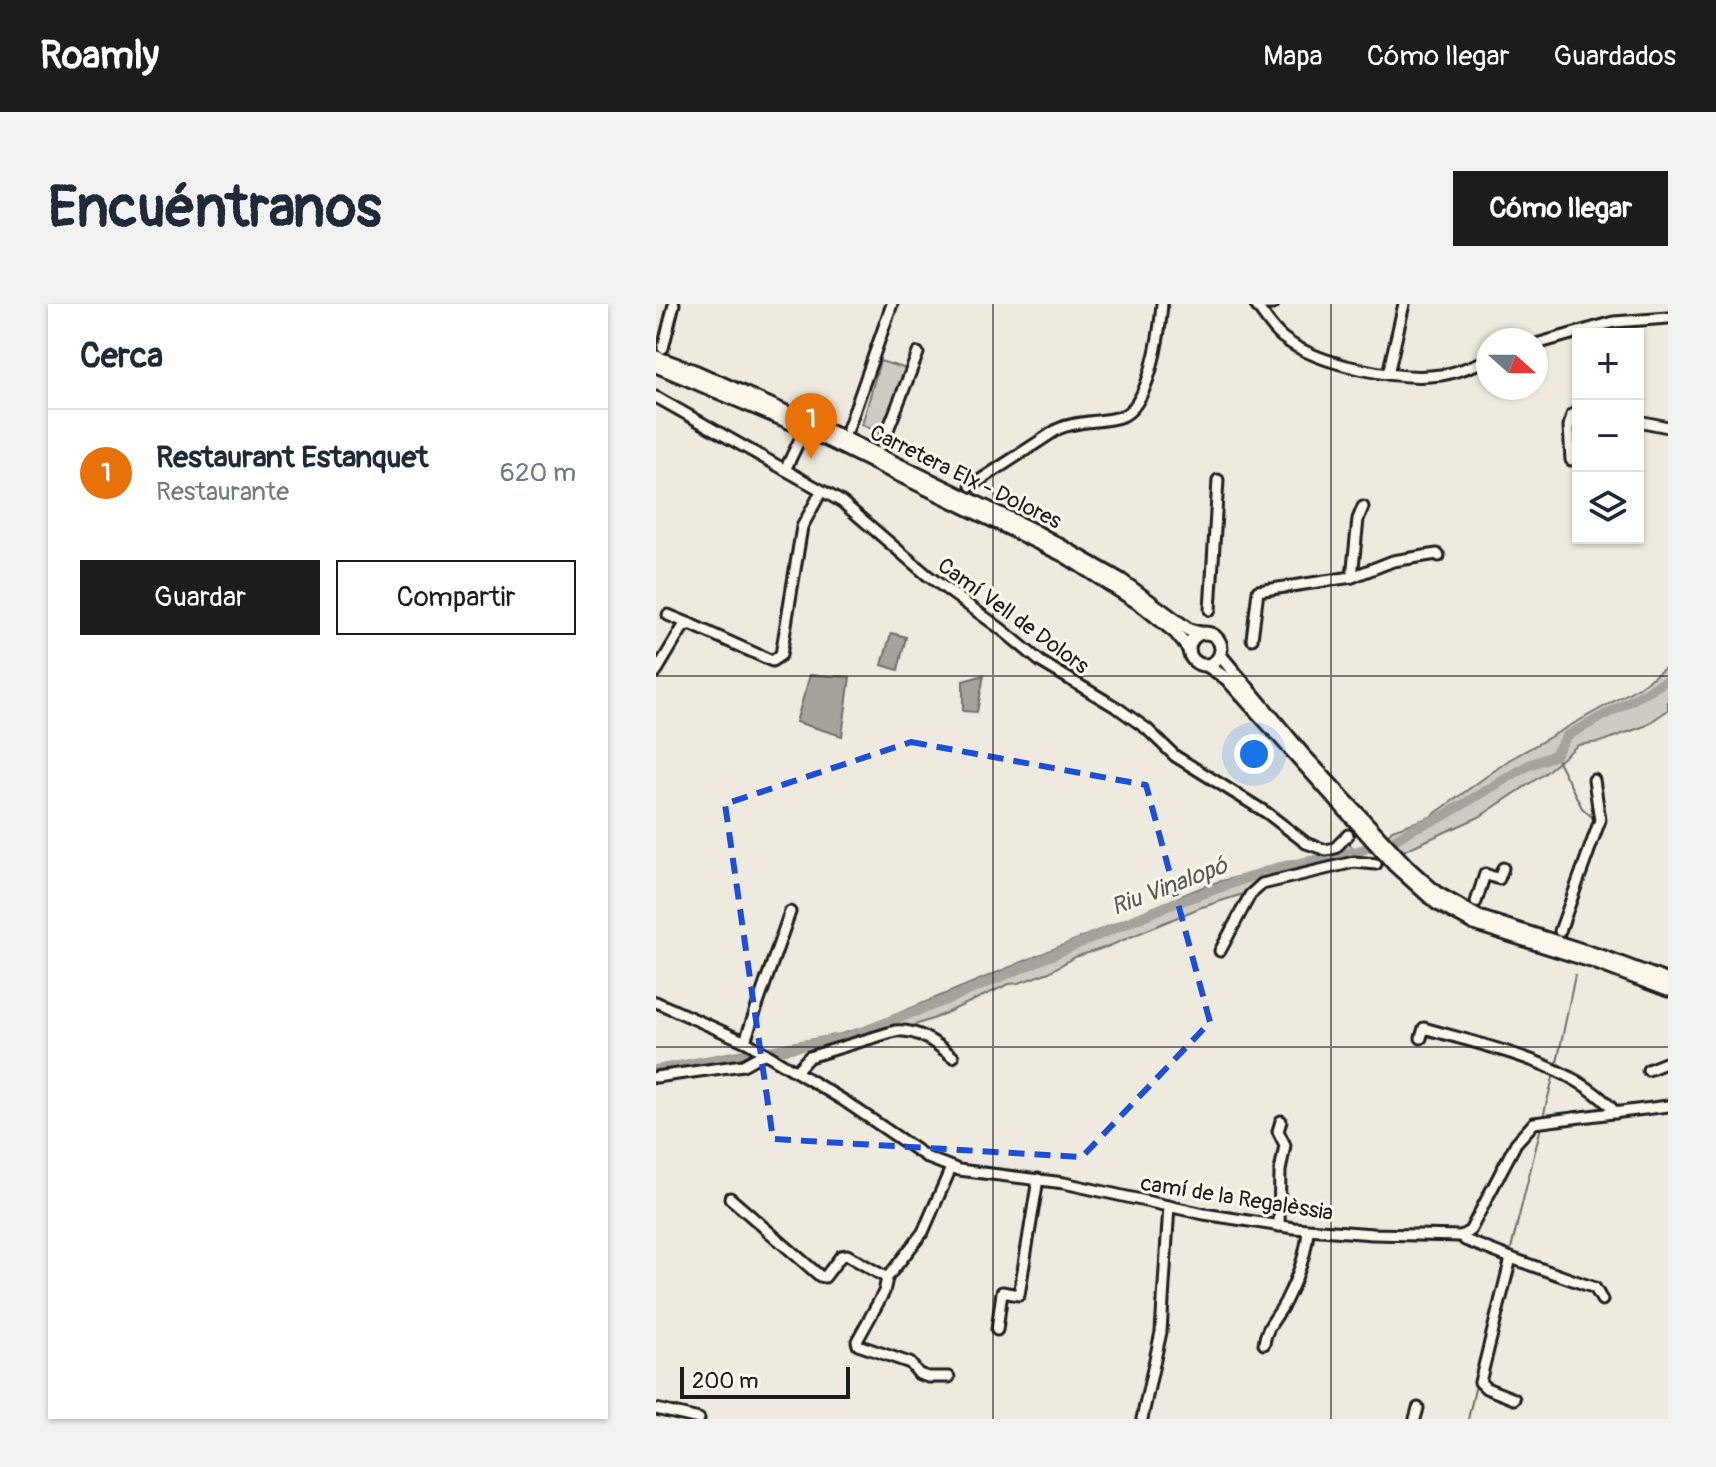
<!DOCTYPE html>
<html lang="es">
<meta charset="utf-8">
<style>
body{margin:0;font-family:Pangolin,sans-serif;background:#f2f2f3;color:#1f2937}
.controls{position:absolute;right:24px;top:24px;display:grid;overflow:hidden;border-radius:0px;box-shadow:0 2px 6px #0004}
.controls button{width:72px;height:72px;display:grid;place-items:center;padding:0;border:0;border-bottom:2px solid #e0e1e3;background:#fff;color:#1f2937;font:40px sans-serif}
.compass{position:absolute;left:820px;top:24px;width:72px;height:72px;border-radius:50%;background:#fff;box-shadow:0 2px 6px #0004;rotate:111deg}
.scale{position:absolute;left:24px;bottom:20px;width:170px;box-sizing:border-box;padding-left:8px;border:4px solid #1c1c1c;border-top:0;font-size:22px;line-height:28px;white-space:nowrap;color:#1c1c1c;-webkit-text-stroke:6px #fbf7ec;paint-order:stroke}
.you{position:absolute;left:598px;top:450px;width:28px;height:28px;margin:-20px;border:6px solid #fff;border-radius:50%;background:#1a73e8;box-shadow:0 0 0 12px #1a73e833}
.badge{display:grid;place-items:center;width:52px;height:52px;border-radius:50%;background:#1c1c1c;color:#fff;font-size:26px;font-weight:700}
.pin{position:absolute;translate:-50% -66px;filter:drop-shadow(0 2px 4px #0008)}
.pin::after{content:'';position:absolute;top:42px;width:28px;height:24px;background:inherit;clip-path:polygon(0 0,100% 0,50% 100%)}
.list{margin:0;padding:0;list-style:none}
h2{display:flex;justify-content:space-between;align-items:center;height:104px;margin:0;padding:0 32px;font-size:34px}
h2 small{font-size:26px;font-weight:400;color:#747a83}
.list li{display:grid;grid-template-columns:52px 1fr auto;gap:24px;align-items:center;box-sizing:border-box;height:128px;padding:0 32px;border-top:2px solid #e0e1e3}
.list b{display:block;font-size:30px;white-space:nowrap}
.list p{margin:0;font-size:26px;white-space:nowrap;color:#747a83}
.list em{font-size:26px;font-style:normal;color:#747a83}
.actions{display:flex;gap:16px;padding:24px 32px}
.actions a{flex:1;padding:18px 0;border:2px solid #1c1c1c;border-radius:0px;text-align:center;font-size:28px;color:#1c1c1c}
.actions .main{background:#1c1c1c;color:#fff}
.icon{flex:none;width:44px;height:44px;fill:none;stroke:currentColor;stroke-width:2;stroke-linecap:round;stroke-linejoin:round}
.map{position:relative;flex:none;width:1012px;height:1115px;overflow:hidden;border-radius:0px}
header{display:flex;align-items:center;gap:48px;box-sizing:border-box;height:112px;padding:0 40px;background:#1c1c1c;color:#fff}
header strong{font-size:38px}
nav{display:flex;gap:44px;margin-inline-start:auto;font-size:28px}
.intro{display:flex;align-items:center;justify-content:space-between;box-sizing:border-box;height:192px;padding:0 48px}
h1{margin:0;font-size:56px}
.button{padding:20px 36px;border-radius:0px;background:#1c1c1c;color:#fff;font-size:28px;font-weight:700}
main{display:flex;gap:48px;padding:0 48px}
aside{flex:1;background:#fff;border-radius:0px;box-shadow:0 2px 6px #0004}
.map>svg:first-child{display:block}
</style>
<header>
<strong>Roamly</strong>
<nav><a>Mapa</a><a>Cómo llegar</a><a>Guardados</a></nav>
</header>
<div class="intro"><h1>Encuéntranos</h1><a class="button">Cómo llegar</a></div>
<main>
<aside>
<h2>Cerca<small></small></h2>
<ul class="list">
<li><span class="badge" style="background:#e8710a">1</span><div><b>Restaurant Estanquet</b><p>Restaurante</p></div><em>620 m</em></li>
</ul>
<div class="actions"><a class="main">Guardar</a><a>Compartir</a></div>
</aside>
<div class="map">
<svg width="1012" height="1115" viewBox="0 0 1012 1115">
<rect width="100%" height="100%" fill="#eeeadf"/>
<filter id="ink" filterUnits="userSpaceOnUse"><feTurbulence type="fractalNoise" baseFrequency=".0125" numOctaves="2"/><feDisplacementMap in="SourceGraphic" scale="16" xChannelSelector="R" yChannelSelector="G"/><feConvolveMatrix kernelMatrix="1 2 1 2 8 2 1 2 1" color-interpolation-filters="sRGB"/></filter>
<g filter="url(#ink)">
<!-- green -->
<g fill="#ceccc2" stroke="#75746f" stroke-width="2">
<polygon points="224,57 251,65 229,131 206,121"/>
<polygon points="1012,362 1012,406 989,422 944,438 922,441 888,470 823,513 747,547 732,531 736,526 774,513 853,456 983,383"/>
<polygon points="692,538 705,554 618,573 598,581 590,589 543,604 451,643 419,653 393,668 363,679 353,680 279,714 253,723 228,723 187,738 128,749 123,749 113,743 185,730 212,722 554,580 682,547"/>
<polygon points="89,746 100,750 84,759 0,771 0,762"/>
</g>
<!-- water -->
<g fill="#a6a39d" stroke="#6f6d69" stroke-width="2">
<polygon points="235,329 250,333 242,366 226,361"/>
<polygon points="154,371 194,373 186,432 140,418"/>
<polygon points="328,371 321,408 307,407 307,377"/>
</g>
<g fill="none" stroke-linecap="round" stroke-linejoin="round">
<!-- stream -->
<g stroke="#6f6d69" stroke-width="2">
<polyline points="899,451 926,504 936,513 938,519"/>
<polyline points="900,764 919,671"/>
<polyline points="887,813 898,770"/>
<polyline points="854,949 885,823"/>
<polyline points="812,1115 820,1081"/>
</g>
<!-- river -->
<polyline stroke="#a6a39d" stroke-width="10" points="0,766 190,734 298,693 511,602 620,564 699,548 740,535 760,523 784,514 873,461 899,451 911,432 1012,376"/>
<!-- minor casing -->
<g stroke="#1c1c1c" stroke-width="15">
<g id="minor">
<path d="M599 0C608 11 616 25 626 33 661 61 742 77 785 71 801 69 817 61 832 56"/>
<polyline points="608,0 617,0"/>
<polyline points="880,40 958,18 1012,14"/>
<polyline points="7,44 18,0"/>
<polyline points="732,70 748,0"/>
<polyline points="0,93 186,198 271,271 345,325 385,358 463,405 491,425 519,452 611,509 650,539 670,546 679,544 692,531"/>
<polyline points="982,117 1012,123"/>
<polyline points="192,125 236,0"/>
<polyline points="226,141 262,49"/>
<polyline points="915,156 913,122 916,111 922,108"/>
<polyline points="129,166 145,133"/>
<path d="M315 182 402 125C422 116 443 119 464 113 494 104 504 27 506 0"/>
<polyline points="696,273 737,257 781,250 783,252"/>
<polyline points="554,306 562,176"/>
<polyline points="12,311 34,320"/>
<polyline points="596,335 602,287 696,273 702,215 707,203"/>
<polyline points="0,368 27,323 34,320 116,357 125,351 146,223 165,188"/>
<polyline points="820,598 829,570 843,575 847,564"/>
<polyline points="904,627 944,516 938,476"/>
<polyline points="564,647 594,591 606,580 698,558 720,560"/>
<polyline points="0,698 92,739 187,796 272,854 303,866 408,879 548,910 638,924 717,930 805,932 814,927 860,839 878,819 1012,802"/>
<path d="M765 734 768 724C828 742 919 759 960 809"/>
<polyline points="89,737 134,608"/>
<polyline points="992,766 1012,758"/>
<path d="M140 767 153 753 239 727C262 725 280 739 297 753"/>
<polyline points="0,773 87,761 109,749"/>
<polyline points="74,894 164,972 169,973 185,952 191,951 231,974"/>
<polyline points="623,922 624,867 629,841 622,827 625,817"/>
<polyline points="805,932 809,936 855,954 824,1078 830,1084 858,1095"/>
<polyline points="855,954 939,984 946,996"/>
<polyline points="341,1026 346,988 363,991 382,875"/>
<path d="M608 1040C610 1021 624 1011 631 994 641 974 651 948 652 926"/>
<polyline points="293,1073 272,1073 263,1070 254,1059 202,1041 201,1037 228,988 231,974 267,928 295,864"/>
<polyline points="0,1105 43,1115"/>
<polyline points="486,1115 505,1028 513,902"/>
<polyline points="759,1115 762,1104"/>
</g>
</g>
<!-- major casing -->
<g stroke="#1c1c1c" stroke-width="17">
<g id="major">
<polyline points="0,53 41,68 186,133 379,227 465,276 533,326 545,329"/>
<polyline points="0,62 142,122 409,252 484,300 520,329 532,344"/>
<circle cx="549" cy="345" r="16"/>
<polyline points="564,351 647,450 752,563 781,589 823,613 945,652 1012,677"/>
<polyline points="552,362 571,375 739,562 780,599 818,620 938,658 1012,686"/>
</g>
</g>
<!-- minor -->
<use href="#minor" stroke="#fbf7ec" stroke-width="9"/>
<!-- major -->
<use href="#major" stroke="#fbf7ec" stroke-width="11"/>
</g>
</g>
<!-- marked area -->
<path fill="none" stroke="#1d4ed8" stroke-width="6" stroke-dasharray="16 10" stroke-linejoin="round" d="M255 438 490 481 554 718 426 853 117 835 69 500Z"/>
<!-- grid -->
<path fill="none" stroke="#1c1c1c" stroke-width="2" stroke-opacity="0.55" d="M337 0V1115M675 0V1115M0 372H1012M0 743H1012"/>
<g text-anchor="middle" stroke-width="6" stroke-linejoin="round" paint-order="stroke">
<!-- street labels -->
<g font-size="22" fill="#1c1c1c" stroke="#fbf7ec">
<text transform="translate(310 172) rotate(26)" y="8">Carretera Elx - Dolores</text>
<text transform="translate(358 311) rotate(36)" y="8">Camí Vell de Dolors</text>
<text transform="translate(581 893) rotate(9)" y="8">camí de la Regalèssia</text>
</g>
<!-- water labels -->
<g font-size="24" font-style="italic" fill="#5a5956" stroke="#fbf7ec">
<text transform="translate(513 582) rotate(-21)" y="8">Riu Vinalopó</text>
</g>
</g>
</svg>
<div class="controls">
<button>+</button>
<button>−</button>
<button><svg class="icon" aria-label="layers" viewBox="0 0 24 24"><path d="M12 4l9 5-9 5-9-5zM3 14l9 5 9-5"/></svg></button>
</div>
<svg class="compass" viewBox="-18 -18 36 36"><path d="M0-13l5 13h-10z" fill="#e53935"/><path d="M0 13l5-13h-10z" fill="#747a83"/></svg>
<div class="scale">200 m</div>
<div class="you"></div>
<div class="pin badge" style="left:155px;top:155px;background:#e8710a">1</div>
</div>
</main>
